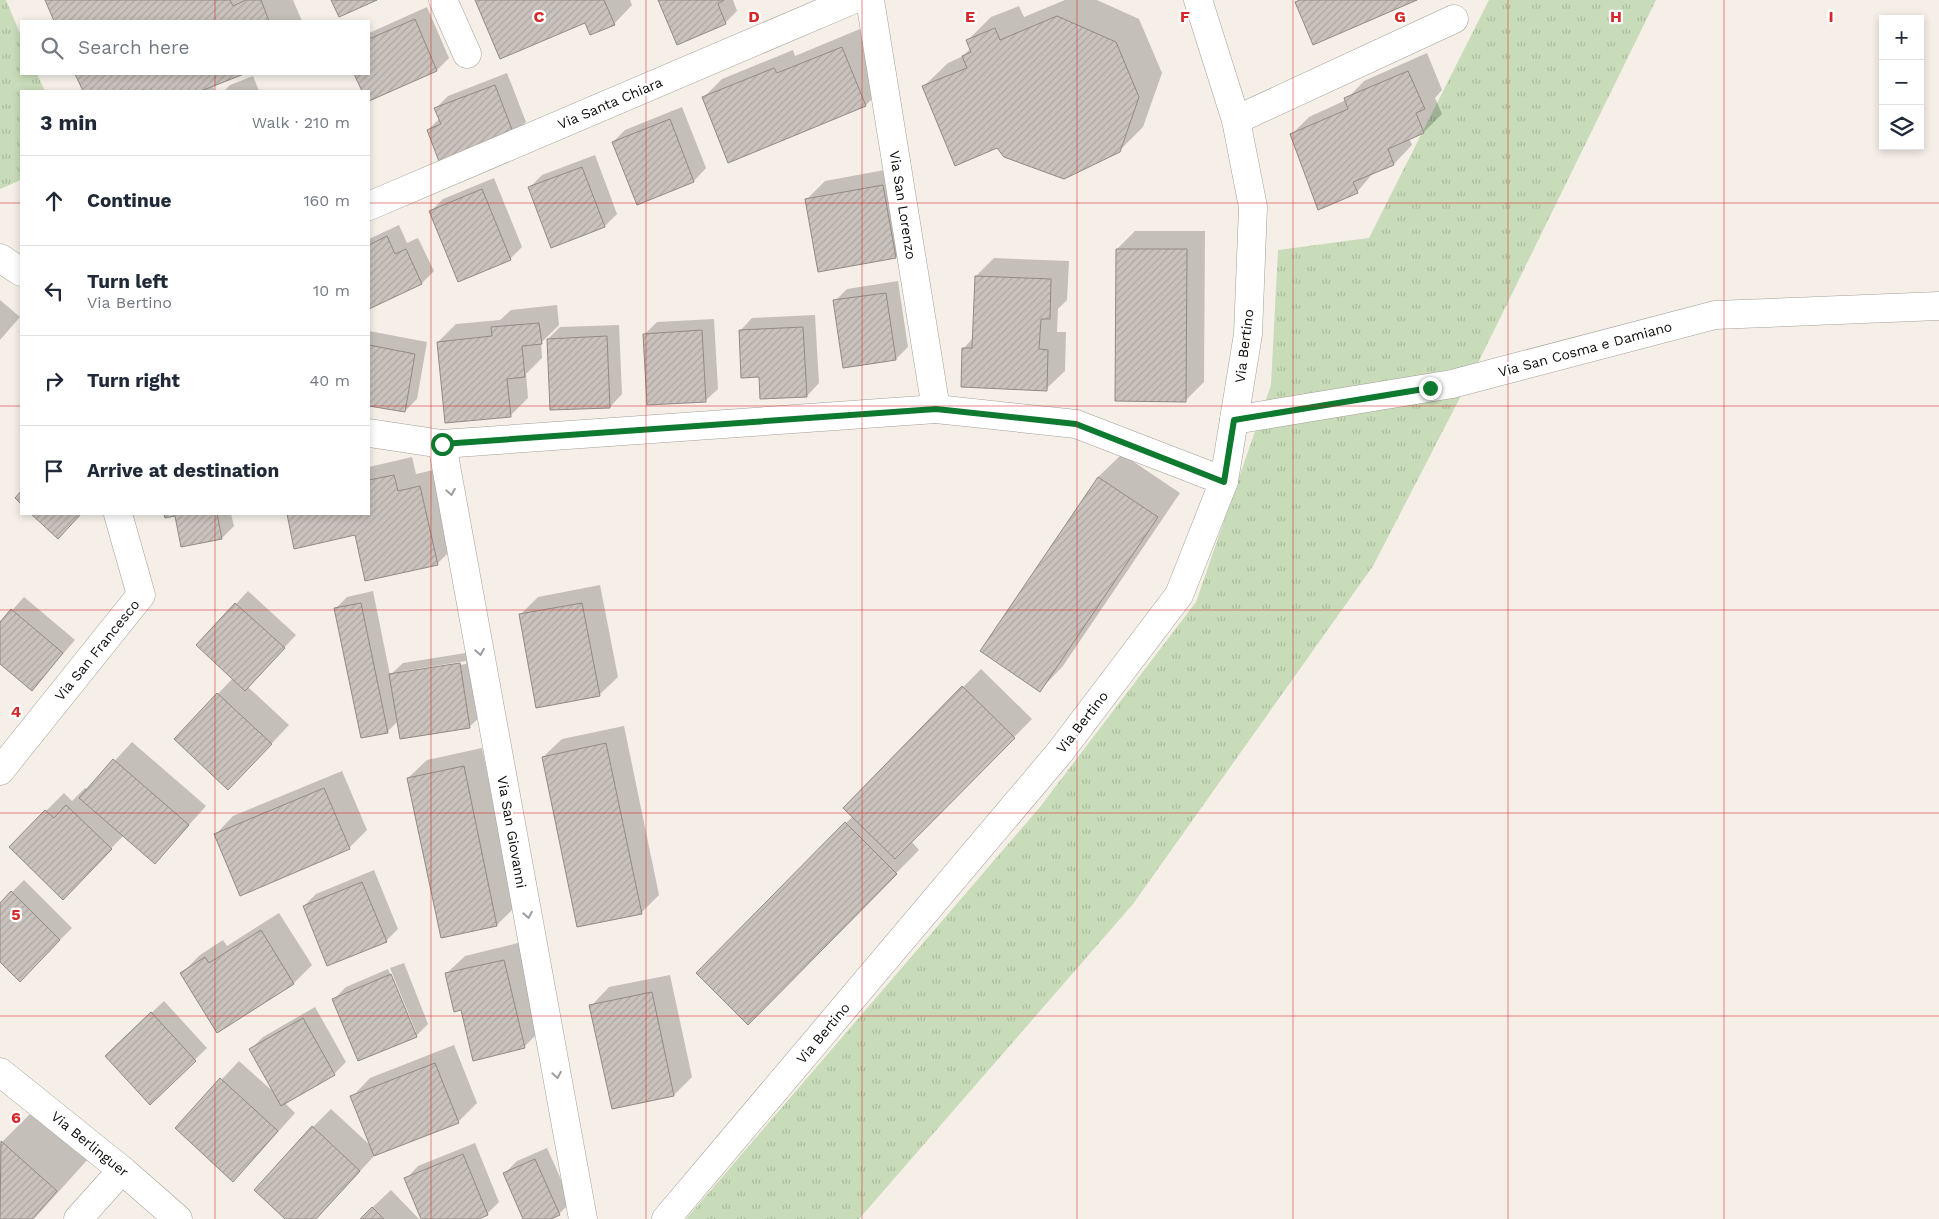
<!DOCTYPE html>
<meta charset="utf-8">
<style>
body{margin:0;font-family:"Work Sans",sans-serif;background:#f6f6f7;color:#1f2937}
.controls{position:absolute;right:15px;top:15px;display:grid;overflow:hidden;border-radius:0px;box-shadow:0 2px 8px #0003}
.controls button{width:45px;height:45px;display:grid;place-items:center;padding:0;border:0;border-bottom:1px solid #e0e1e3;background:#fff;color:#1f2937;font:25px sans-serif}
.stop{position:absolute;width:15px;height:15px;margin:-11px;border:4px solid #0d7a2f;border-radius:50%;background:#fff}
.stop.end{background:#0d7a2f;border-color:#fff;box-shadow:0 1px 5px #0008}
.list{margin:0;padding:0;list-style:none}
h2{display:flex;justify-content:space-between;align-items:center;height:65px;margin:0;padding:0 20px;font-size:21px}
h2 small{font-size:16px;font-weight:400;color:#747a83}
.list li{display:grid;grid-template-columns:32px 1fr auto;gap:15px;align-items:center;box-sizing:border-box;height:90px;padding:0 20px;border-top:1px solid #e0e1e3}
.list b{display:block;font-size:19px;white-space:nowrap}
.list p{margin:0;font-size:16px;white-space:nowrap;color:#747a83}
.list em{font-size:16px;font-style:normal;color:#747a83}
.icon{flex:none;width:28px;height:28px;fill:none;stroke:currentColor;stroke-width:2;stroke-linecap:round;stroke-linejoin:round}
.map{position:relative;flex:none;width:1939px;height:1219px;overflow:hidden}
.search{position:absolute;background:#fff;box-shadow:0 2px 8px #0003;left:20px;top:20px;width:350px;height:55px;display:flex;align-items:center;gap:12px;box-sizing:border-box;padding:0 18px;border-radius:0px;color:#747a83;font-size:19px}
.panel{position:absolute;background:#fff;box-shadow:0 2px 8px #0003;left:20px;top:90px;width:350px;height:425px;border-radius:0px}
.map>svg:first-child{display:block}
</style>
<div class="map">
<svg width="1939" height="1219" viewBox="0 0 1939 1219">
<defs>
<pattern id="grass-tufts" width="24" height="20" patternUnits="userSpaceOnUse" patternTransform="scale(1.25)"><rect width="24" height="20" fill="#c8dcb9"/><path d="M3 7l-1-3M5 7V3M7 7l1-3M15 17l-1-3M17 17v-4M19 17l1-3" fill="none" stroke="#abbc9e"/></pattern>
<pattern id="building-hatch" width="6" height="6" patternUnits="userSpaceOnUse" patternTransform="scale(1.25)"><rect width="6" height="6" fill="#cac2bd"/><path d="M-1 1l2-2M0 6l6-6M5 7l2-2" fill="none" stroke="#aca6a1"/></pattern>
</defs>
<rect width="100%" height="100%" fill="#f5efe8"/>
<!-- grass -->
<g fill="url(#grass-tufts)">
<polygon points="0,0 6,0 21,36 21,74 37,74 45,91 21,91 21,180 0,189"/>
<polygon points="1489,0 1656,0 1480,359 1373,566 1133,904 859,1219 686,1219 1040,807 1196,602 1271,385 1278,250 1369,238"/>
</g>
<!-- shadow -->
<g fill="#0003" fill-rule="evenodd">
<polygon points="47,0 293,0 302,21 55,21"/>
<polygon points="476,0 630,0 632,5 614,24 586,21"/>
<polygon points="659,0 733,0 737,11 725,23"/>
<polygon points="1065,0 1097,0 1139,19 1162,73 1143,127 1119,151 998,147 924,86 948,63 963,56 971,48 968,40 991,17 1019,6 1024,17"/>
<polygon points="427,7 449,58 437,70 369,99 369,91 363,91 356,74 369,74 369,33"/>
<polygon points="860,29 884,87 866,105 729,161 703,98 722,79 793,50 795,56"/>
<polygon points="1427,53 1442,90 1435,98 1442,114 1424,132 1409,138 1412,145 1394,164 1374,172 1357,192 1291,135 1309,117 1346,100 1364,81"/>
<polygon points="507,73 526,122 513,134 428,130 440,118 436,108 448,96"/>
<polygon points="77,74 241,74 212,85 215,91 84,91"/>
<polygon points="253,76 259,91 224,91 230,85"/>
<polygon points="682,107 706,168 694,181 637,203 613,142 625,130"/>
<polygon points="595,155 617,214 605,226 530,187 542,175"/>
<polygon points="901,167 914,239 896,257 807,199 825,181"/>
<polygon points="494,178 522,247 510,259 431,211 443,199"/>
<polygon points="399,225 407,243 418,238 434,271 422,283 369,307 369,239"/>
<polygon points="1135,231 1205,231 1204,382 1186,400 1117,249"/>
<polygon points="994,258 1069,261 1067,300 1058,309 1057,332 1066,332 1065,371 1046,389 964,348 973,338 976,276"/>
<polygon points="898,281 908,347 896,359 835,301 847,289"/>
<polygon points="0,300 20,317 0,340"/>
<polygon points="557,305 559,325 541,343 542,358 526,374 528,398 510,416 438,342 456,324 500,320 511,310"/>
<polygon points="815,315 819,383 807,396 760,375 740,331 752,318"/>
<polygon points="714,319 718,389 705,401 645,334 657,322"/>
<polygon points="619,325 622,394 610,407 548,339 560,327"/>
<polygon points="369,331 427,342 417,399 405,411 369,404"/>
<polygon points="1122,454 1180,493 1063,666 1040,690 1098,477"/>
<polygon points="412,457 416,474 438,469 455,546 437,564 356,534 295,547 288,514 369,514 369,467"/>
<polygon points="165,514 231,514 234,526 222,538 176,515 166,517"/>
<polygon points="600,585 618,677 599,695 520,615 538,597"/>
<polygon points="248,591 296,635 248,687 289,725 246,771 175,739 233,678 198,645"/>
<path d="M373 591 390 675 403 663 472 652 482 715 469 727 398 721 387 732 335 609 347 597ZM466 661V664L403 674V671Z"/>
<polygon points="24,597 75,640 32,689 0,662 0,624"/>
<polygon points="981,669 1032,719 911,841 919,850 748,1023 698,973 853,816 844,808"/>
<polygon points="624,726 659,895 641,913 543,757 562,739"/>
<polygon points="132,742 206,806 155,863 124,835 81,880 10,847 64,793 72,801 85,788 88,790"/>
<polygon points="482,748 515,907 497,925 408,778 427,760"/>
<polygon points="342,771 367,830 349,848 215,835 233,816"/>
<polygon points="374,870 398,929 386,941 304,906 316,894"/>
<polygon points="24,880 72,928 20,980 0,960 0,904"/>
<polygon points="279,913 312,965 294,983 182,973 200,955 223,940 227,946"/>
<polygon points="522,942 542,1029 524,1047 462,1009 446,974 465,956"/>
<polygon points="404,963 428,1024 416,1036 334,999 346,987 388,969 413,1032 416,1032 390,968"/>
<polygon points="670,975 692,1077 674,1095 591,1006 609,987"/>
<polygon points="164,1001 207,1048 150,1103 119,1044"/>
<polygon points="315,1007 346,1062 334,1074 284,1102 295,1113 251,1162 176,1128 239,1061 276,1094 251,1049 263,1037"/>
<polygon points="454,1045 477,1103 458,1122 375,1155 316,1219 286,1219 313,1127 331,1109 371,1146 352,1097 370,1078"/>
<polygon points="35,1109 89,1158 34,1219 0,1219 0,1144"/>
<polygon points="475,1143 499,1202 487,1214 476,1219 422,1219 406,1179 418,1166"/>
<polygon points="547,1148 571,1202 559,1214 548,1219 525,1219 504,1174 517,1161"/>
<polygon points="391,1190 419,1219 360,1219"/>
</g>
<!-- building -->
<g fill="url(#building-hatch)" stroke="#928a85">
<polygon points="45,0 230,0 233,6 246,0 261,0 269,21 54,21"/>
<polygon points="331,0 377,0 339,17"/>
<polygon points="475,0 604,0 615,25 590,35 585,23 500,59"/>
<polygon points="658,0 724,0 718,4 726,24 677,45"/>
<polygon points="1300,0 1417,0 1313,45 1295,2"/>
<polygon points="1057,16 1116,42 1139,97 1120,152 1064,179 1004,157 997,148 955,166 922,86 967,68 962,56 971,52 966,40 995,28 1000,40"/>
<polygon points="415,19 437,71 369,101 369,91 362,91 354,74 369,74 369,39"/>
<polygon points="842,47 866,106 728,163 702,97 774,68 777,73"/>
<polygon points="1408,71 1425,109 1416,113 1424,133 1388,149 1394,165 1353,182 1358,193 1318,210 1290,134 1348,109 1344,98"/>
<polygon points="75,74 244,74 201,91 83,91"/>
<polygon points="495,85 514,135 440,164 427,130 441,124 434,108"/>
<polygon points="670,119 694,182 637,205 612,142"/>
<polygon points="582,167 605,227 551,248 528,187"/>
<polygon points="883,185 896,258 818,272 805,199"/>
<polygon points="482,189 511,260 458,282 429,211"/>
<polygon points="387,236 395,254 406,249 422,284 369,309 369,245"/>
<polygon points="1116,249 1187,249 1186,402 1115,401"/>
<polygon points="975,276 1051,279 1050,319 1041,319 1039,349 1048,350 1047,391 961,387 962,348 972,348"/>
<polygon points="886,293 896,360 843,368 833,300"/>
<polygon points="539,323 542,344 522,346 525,377 507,379 511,417 445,423 437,342 492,336 491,327"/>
<polygon points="803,327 807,397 760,399 759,377 741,378 739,330"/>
<polygon points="702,330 706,402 647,405 643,334"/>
<polygon points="607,336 610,408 550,410 547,339"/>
<polygon points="369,345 415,354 405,412 369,406"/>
<polygon points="394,475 398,491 420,486 438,565 365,581 355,535 294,549 287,514 369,514 369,480"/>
<polygon points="1098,477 1158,517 1040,692 980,651"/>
<polygon points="21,491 21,504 15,498"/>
<polygon points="31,514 81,514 58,539"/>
<polygon points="164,514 217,514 222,539 181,547 175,516 165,518"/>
<polygon points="235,603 285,648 245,691 196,645"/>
<polygon points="361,603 388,733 361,738 334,608"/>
<polygon points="582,603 600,696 536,708 519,614"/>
<polygon points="11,609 63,653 32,691 0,664 0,622"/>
<polygon points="460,663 470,728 400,739 389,674"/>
<polygon points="962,686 1015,738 895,859 843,808"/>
<polygon points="217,693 272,744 228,790 174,739"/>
<polygon points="606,743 642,914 577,927 542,757"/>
<polygon points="113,759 189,825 155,864 79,798"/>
<polygon points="464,766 497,926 441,938 407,778"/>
<polygon points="324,788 350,849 240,896 214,834"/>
<polygon points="66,805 112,849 63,900 9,847 45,810 54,818"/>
<polygon points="845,822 897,874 748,1025 696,973"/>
<polygon points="362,882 387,942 327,966 303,906"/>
<polygon points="11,891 60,940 20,982 0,962 0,903"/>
<polygon points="261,930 294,984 217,1033 180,973 205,957 209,963"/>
<polygon points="504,960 525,1048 473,1061 461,1010 454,1012 445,973"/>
<polygon points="391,974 417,1037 358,1061 332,999"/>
<polygon points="652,992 674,1096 612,1109 589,1005"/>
<polygon points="151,1012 196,1061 150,1105 105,1056"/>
<polygon points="303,1018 335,1075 281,1106 249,1049"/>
<polygon points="435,1063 459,1123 374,1156 350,1096"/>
<polygon points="220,1078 278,1131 233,1182 175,1128"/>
<polygon points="312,1126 360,1171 316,1219 285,1219 254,1190"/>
<polygon points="1,1141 57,1191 32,1219 0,1219"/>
<polygon points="463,1154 488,1215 479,1219 421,1219 404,1178"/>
<polygon points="535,1159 560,1215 551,1219 523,1219 503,1173"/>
<polygon points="372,1207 384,1219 360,1219"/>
</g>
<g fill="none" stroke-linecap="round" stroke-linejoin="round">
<!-- minor casing -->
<g stroke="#a49f98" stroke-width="29">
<g id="minor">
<polyline points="443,0 467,54"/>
<polyline points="870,0 936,409"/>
<polyline points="1236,120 1454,19"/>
<polyline points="369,206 852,0"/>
<polyline points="0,258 21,272"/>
<polyline points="1234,420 1452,384 1715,315 1939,306"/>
<polyline points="369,433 442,444 936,409 1076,424 1224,481"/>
<polyline points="442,444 583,1219"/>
<polyline points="0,771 141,595 118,514"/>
<polyline points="0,1072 122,1170 178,1219"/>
<polyline points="78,1219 122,1170"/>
<polyline points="666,1219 1060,752 1179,595 1224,481 1248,334 1253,207 1236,120 1198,0"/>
</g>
</g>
<!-- minor -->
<use href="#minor" stroke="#fff" stroke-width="28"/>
</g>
<!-- one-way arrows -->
<defs><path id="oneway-chevron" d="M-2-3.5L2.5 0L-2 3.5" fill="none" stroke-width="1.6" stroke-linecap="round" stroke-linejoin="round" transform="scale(1.25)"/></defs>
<g stroke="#9f9e9d">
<use href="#oneway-chevron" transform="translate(451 492) rotate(80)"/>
<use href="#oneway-chevron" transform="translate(480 652) rotate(80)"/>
<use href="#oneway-chevron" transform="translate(528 915) rotate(80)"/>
<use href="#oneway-chevron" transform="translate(557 1075) rotate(80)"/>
</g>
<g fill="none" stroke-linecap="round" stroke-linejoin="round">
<!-- route -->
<polyline stroke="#0d7a2f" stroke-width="6" points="442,444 936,409 1076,424 1224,482 1234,420 1430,388"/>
</g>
<!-- grid -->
<path fill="none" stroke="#d62828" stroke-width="1" stroke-opacity="0.55" d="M215 0V21M431 0V1219M646 0V1219M862 0V1219M1077 0V1219M1293 0V1219M1508 0V1219M1724 0V1219M215 74V91M0 203H21M369 203H1939M0 406H21M369 406H1939M215 514V1219M0 610H1939M0 813H1939M0 1016H1939"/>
<g text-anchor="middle" stroke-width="4.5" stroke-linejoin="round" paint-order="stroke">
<!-- street labels -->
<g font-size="14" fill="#0e0c09" stroke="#fff">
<text transform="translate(610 103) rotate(-23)" y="5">Via Santa Chiara</text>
<text transform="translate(903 205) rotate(81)" y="5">Via San Lorenzo</text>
<text transform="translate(1244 346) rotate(-83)" y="5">Via Bertino</text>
<text transform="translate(1585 349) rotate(-15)" y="5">Via San Cosma e Damiano</text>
<text transform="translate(97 650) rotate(-51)" y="5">Via San Francesco</text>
<text transform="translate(1082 722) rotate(-52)" y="5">Via Bertino</text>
<text transform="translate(512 832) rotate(80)" y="5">Via San Giovanni</text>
<text transform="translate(823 1033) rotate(-50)" y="5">Via Bertino</text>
<text transform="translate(90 1144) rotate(39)" y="5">Via Berlinguer</text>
</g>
</g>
<g font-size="16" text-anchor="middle" font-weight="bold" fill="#d62828" stroke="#fff" stroke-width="4.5" stroke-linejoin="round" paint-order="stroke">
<text x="539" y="22">C</text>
<text x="754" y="22">D</text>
<text x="970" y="22">E</text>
<text x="1185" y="22">F</text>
<text x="1400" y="22">G</text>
<text x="1616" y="22">H</text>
<text x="1831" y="22">I</text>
<text x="16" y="717">4</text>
<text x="16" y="920">5</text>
<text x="16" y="1123">6</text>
</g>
</svg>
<div class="controls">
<button>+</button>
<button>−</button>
<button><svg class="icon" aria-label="layers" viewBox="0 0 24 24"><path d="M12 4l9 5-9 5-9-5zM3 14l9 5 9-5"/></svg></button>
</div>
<div class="stop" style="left:442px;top:444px"></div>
<div class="stop end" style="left:1430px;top:388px"></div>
<div class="search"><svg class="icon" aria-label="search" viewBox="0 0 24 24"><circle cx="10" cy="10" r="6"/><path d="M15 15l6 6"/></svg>Search here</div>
<section class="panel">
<h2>3 min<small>Walk · 210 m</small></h2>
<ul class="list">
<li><svg class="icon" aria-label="ahead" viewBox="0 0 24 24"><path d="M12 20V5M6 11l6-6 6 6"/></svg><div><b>Continue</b></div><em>160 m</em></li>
<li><svg class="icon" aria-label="left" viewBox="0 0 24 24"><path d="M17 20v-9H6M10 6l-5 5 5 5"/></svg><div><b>Turn left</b><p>Via Bertino</p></div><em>10 m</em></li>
<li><svg class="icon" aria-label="right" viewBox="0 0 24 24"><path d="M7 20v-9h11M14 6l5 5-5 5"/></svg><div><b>Turn right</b></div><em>40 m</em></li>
<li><svg class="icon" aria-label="arrive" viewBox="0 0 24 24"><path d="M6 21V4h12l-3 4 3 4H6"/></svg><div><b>Arrive at destination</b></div></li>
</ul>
</section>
</div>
